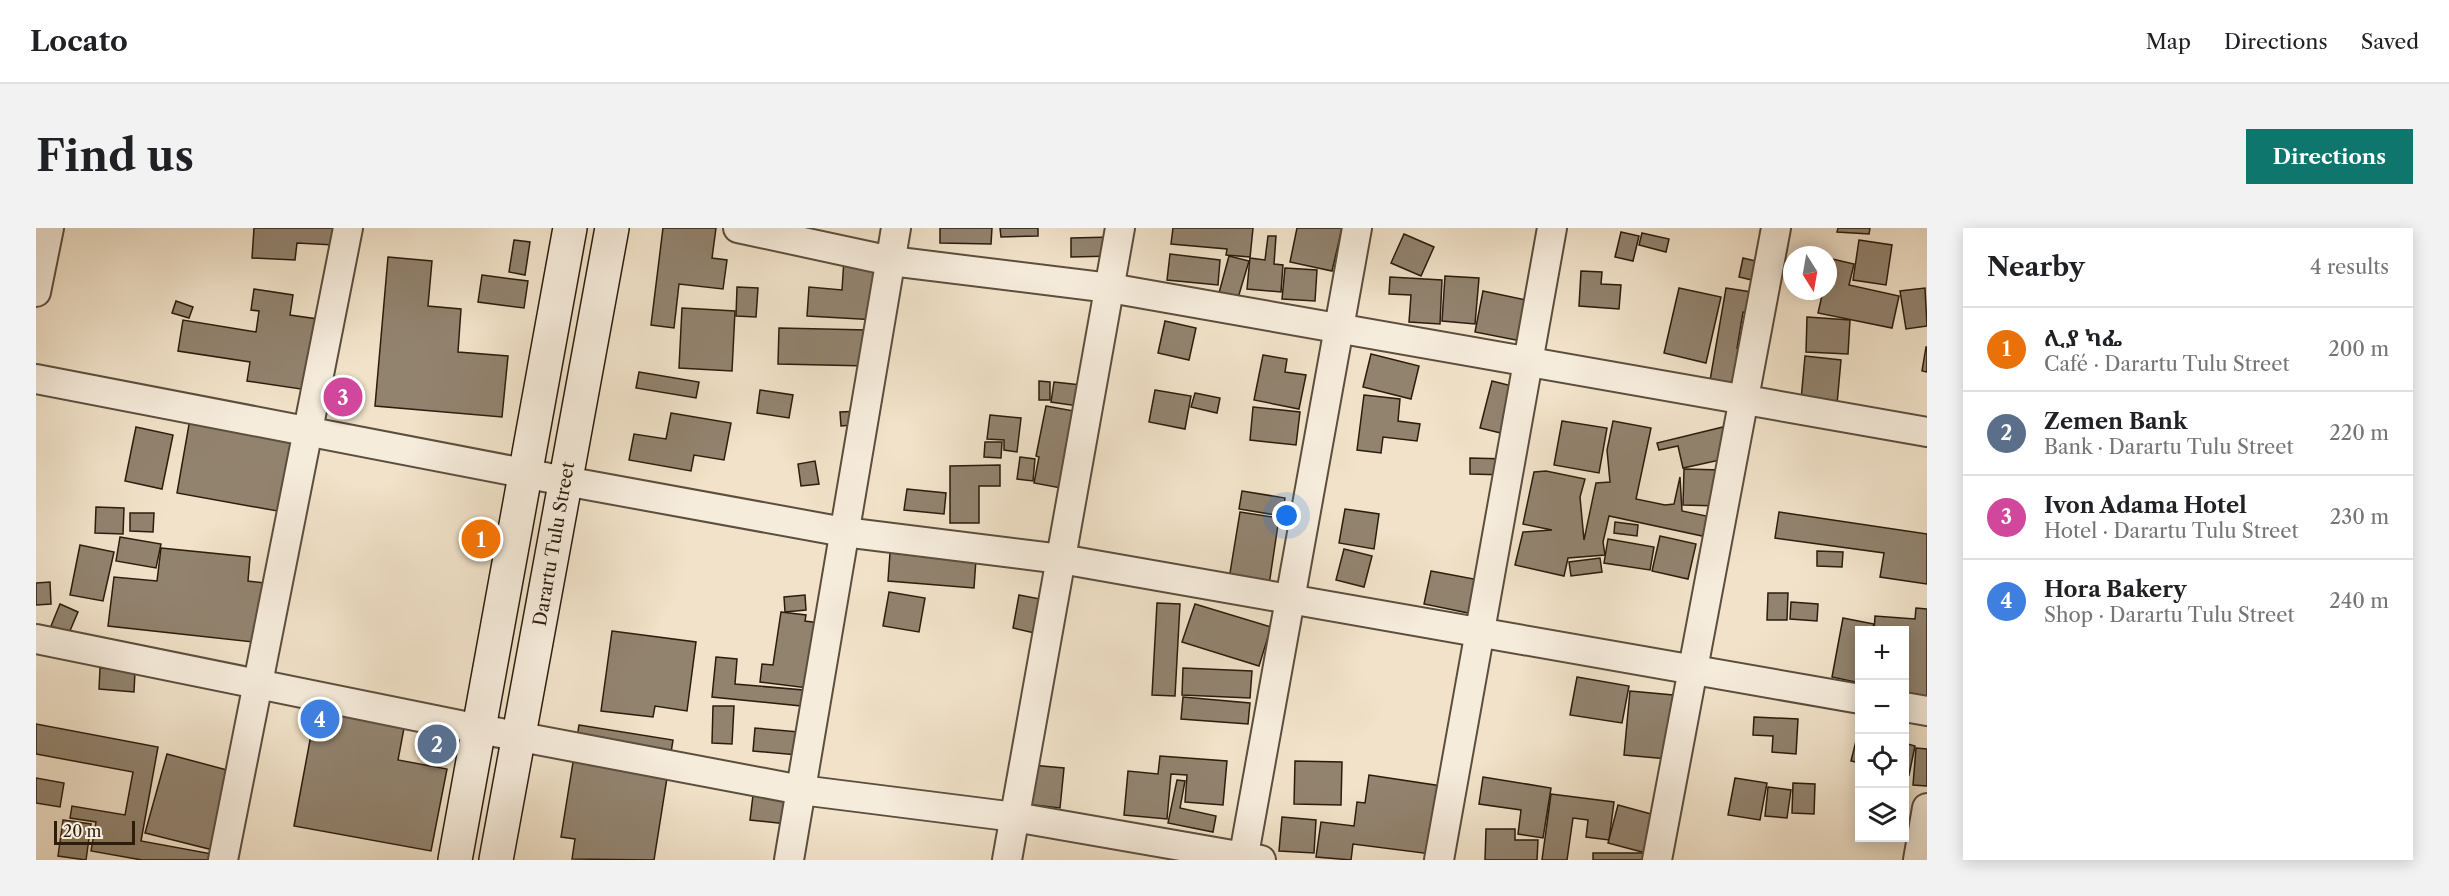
<!DOCTYPE html>
<meta charset="utf-8">
<style>
body{margin:0;font-family:"Libre Caslon Text","Noto Serif Ethiopic",serif;background:#f2f2f2;color:#202124}
.controls{position:absolute;right:18px;bottom:18px;display:grid;overflow:hidden;border-radius:0px;box-shadow:0 3px 15px #0003}
.controls button{width:54px;height:54px;display:grid;place-items:center;padding:0;border:0;border-bottom:2px solid #e0e0e0;background:#fff;color:#202124;font:30px sans-serif}
.compass{position:absolute;left:1747px;top:18px;width:54px;height:54px;border-radius:50%;background:#fff;box-shadow:0 3px 15px #0003;rotate:169deg}
.scale{position:absolute;left:18px;bottom:15px;width:81px;box-sizing:border-box;padding-left:6px;border:3px solid #2b1d0e;border-top:0;font-size:16px;line-height:21px;white-space:nowrap;color:#2b1d0e;-webkit-text-stroke:4px #f6ecdc;paint-order:stroke}
.you{position:absolute;left:1251px;top:288px;width:21px;height:21px;margin:-15px;border:4px solid #fff;border-radius:50%;background:#1a73e8;box-shadow:0 0 0 9px #1a73e833}
.badge{display:grid;place-items:center;width:39px;height:39px;border-radius:50%;background:#0f766e;color:#fff;font-size:20px;font-weight:700}
.pin{position:absolute;translate:-50% -50%;border:3px solid #fff;box-shadow:0 2px 6px #0006}
.list{margin:0;padding:0;list-style:none}
h2{display:flex;justify-content:space-between;align-items:center;height:78px;margin:0;padding:0 24px;font-size:26px}
h2 small{font-size:20px;font-weight:400;color:#757577}
.list li{display:grid;grid-template-columns:39px 1fr auto;gap:18px;align-items:center;box-sizing:border-box;height:84px;padding:0 24px;border-top:2px solid #e0e0e0}
.list b{display:block;font-size:22px;white-space:nowrap}
.list p{margin:0;font-size:20px;white-space:nowrap;color:#757577}
.list em{font-size:20px;font-style:normal;color:#757577}
.icon{flex:none;width:33px;height:33px;fill:none;stroke:currentColor;stroke-width:2;stroke-linecap:round;stroke-linejoin:round}
.map{position:relative;flex:none;width:1891px;height:632px;overflow:hidden;border-radius:0px}
header{display:flex;align-items:center;gap:36px;box-sizing:border-box;height:84px;padding:0 30px;background:#fff;border-bottom:2px solid #e0e0e0}
header strong{font-size:28px}
nav{display:flex;gap:33px;margin-inline-start:auto;font-size:21px}
.intro{display:flex;align-items:center;justify-content:space-between;box-sizing:border-box;height:144px;padding:0 36px}
h1{margin:0;font-size:42px}
.button{padding:15px 27px;border-radius:0px;background:#0f766e;color:#fff;font-size:21px;font-weight:700}
main{display:flex;gap:36px;padding:0 36px}
aside{flex:1;background:#fff;border-radius:0px;box-shadow:0 3px 15px #0003}
.map>svg:first-child{display:block}
</style>
<header>
<strong>Locato</strong>
<nav><a>Map</a><a>Directions</a><a>Saved</a></nav>
</header>
<div class="intro"><h1>Find us</h1><a class="button">Directions</a></div>
<main>
<div class="map">
<svg width="1891" height="632" viewBox="0 0 1891 632">
<rect width="100%" height="100%" fill="#f1e2c9"/>
<filter id="stains"><feTurbulence type="fractalNoise" baseFrequency=".00333" numOctaves="4"/><feColorMatrix values="0 0 0 0 .2 0 0 0 0 .09 0 0 0 0 .02 0 0 0 .5 -.17"/></filter>
<radialGradient id="worn" r=".72"><stop offset=".6" stop-color="#630" stop-opacity="0"/><stop offset="1" stop-color="#630" stop-opacity=".3"/></radialGradient>
<!-- building -->
<g fill="#92836f" stroke="#2b1d0e" stroke-width="1.5">
<polygon points="218,0 317,0 316,18 261,15 259,32 216,30"/>
<polygon points="627,0 680,0 676,30 691,32 687,61 643,56 638,100 615,97"/>
<polygon points="904,0 956,0 955,16 904,15"/>
<polygon points="964,0 1002,0 1002,8 965,9"/>
<polygon points="1137,0 1217,0 1214,30 1229,32 1232,8 1240,8 1238,36 1247,37 1245,64 1211,61 1214,29 1190,27 1191,21 1135,16"/>
<polygon points="1261,0 1306,0 1296,43 1254,34"/>
<polygon points="1802,0 1834,0 1833,6 1801,4"/>
<polygon points="1585,4 1603,8 1597,33 1579,29"/>
<polygon points="1606,5 1633,11 1630,24 1603,17"/>
<polygon points="1368,6 1398,19 1385,48 1355,35"/>
<polygon points="1076,9 1077,28 1035,29 1035,10"/>
<polygon points="478,12 494,14 489,47 473,44"/>
<polygon points="1823,12 1856,17 1850,57 1817,52"/>
<polygon points="1134,26 1184,32 1182,57 1131,52"/>
<polygon points="1193,28 1213,33 1202,70 1183,65"/>
<polygon points="352,29 396,33 392,78 425,81 422,124 472,128 466,189 339,178"/>
<polygon points="1707,30 1728,35 1724,54 1703,49"/>
<polygon points="1792,30 1818,36 1813,57 1863,68 1856,100 1782,85 1787,63 1792,63"/>
<polygon points="808,31 845,33 841,92 771,88 773,59 806,62"/>
<polygon points="1249,40 1281,42 1279,73 1246,71"/>
<polygon points="1545,43 1566,44 1565,56 1585,57 1583,81 1543,78"/>
<polygon points="446,47 492,53 488,80 442,74"/>
<polygon points="1409,48 1443,50 1439,96 1406,93"/>
<polygon points="1354,49 1406,52 1404,96 1373,94 1375,67 1353,66"/>
<polygon points="701,59 722,60 720,89 700,88"/>
<polygon points="1643,60 1685,69 1670,135 1628,125"/>
<polygon points="1690,60 1728,66 1725,87 1707,84 1701,120 1705,120 1699,162 1673,158"/>
<polygon points="1889,60 1891,98 1870,101 1864,63"/>
<polygon points="218,61 257,67 254,87 296,93 285,164 211,153 214,134 142,123 147,92 220,104 223,83 215,82"/>
<polygon points="1447,63 1514,77 1506,117 1439,104"/>
<polygon points="140,73 157,79 153,90 136,85"/>
<polygon points="646,80 699,83 696,143 643,140"/>
<polygon points="1771,89 1814,92 1812,126 1770,124"/>
<polygon points="1129,93 1160,100 1153,132 1122,125"/>
<polygon points="743,100 832,102 833,138 742,136"/>
<polygon points="1890,119 1891,119 1891,144 1886,143"/>
<polygon points="1335,126 1383,138 1375,171 1327,159"/>
<polygon points="1227,127 1251,131 1249,144 1270,147 1263,181 1218,172"/>
<polygon points="1769,128 1805,132 1800,187 1764,183"/>
<polygon points="603,144 663,154 660,170 600,160"/>
<polygon points="1003,153 1014,154 1014,172 1003,172"/>
<polygon points="1456,153 1484,160 1473,207 1444,200"/>
<polygon points="1018,154 1045,157 1042,178 1015,174"/>
<polygon points="724,162 757,167 753,190 721,185"/>
<polygon points="1119,162 1155,168 1149,201 1113,194"/>
<polygon points="1159,165 1184,170 1181,185 1155,179"/>
<polygon points="1328,167 1364,171 1362,193 1384,196 1381,213 1347,209 1345,225 1321,222"/>
<polygon points="1010,178 1049,185 1047,264 998,255 1003,229 1000,228"/>
<polygon points="1217,179 1264,184 1260,217 1214,212"/>
<polygon points="828,183 829,196 805,198 804,184"/>
<polygon points="155,185 261,204 247,284 141,265"/>
<polygon points="635,185 695,195 688,232 658,227 655,243 593,232 598,206 630,211"/>
<polygon points="954,187 985,190 981,224 968,222 968,212 951,211"/>
<polygon points="1526,193 1571,200 1563,245 1518,237"/>
<polygon points="1577,193 1615,200 1600,271 1629,277 1638,276 1644,249 1646,283 1675,289 1671,309 1573,288 1567,314 1569,327 1532,330 1528,348 1479,337 1487,304 1516,302 1487,296 1498,244 1510,243 1549,251 1544,269 1548,312 1560,255 1574,254 1571,222"/>
<polygon points="100,199 137,207 126,261 89,253"/>
<polygon points="1687,199 1693,230 1647,240 1642,218 1623,222 1621,215"/>
<polygon points="949,214 966,214 965,230 948,229"/>
<polygon points="984,229 999,231 997,253 981,251"/>
<polygon points="1434,230 1471,231 1470,247 1434,246"/>
<polygon points="779,233 783,256 765,258 762,236"/>
<polygon points="964,237 964,258 943,258 943,295 914,295 914,238"/>
<polygon points="1648,241 1685,242 1684,278 1647,277"/>
<polygon points="871,261 910,265 908,286 868,282"/>
<polygon points="1206,263 1249,270 1246,288 1203,281"/>
<polygon points="60,279 88,280 87,306 59,305"/>
<polygon points="1309,281 1343,286 1338,321 1303,315"/>
<polygon points="1204,284 1243,290 1233,357 1193,351"/>
<polygon points="1743,284 1891,306 1891,356 1844,349 1848,325 1739,310"/>
<polygon points="94,285 118,285 117,304 94,303"/>
<polygon points="1579,294 1602,297 1601,308 1578,305"/>
<polygon points="1624,308 1660,316 1652,351 1616,343"/>
<polygon points="84,309 125,316 120,340 80,333"/>
<polygon points="1572,311 1618,319 1614,342 1568,335"/>
<polygon points="44,317 78,324 67,373 34,367"/>
<polygon points="125,320 214,329 212,353 246,357 242,396 219,394 217,414 72,398 78,349 121,353"/>
<polygon points="1308,321 1336,328 1328,359 1300,352"/>
<polygon points="1781,323 1807,324 1806,339 1781,338"/>
<polygon points="854,325 940,331 938,360 852,353"/>
<polygon points="1564,330 1566,344 1535,348 1533,334"/>
<polygon points="1395,343 1454,354 1447,388 1388,376"/>
<polygon points="14,354 15,376 0,377 0,355"/>
<polygon points="853,364 889,370 883,404 847,398"/>
<polygon points="1732,365 1752,365 1751,392 1731,392"/>
<polygon points="769,367 770,382 749,384 748,369"/>
<polygon points="983,367 1020,374 1012,408 977,400"/>
<polygon points="1755,374 1782,376 1781,393 1754,391"/>
<polygon points="1121,375 1144,376 1139,468 1116,467"/>
<polygon points="24,376 42,384 33,405 15,398"/>
<polygon points="1159,376 1235,399 1223,438 1146,414"/>
<polygon points="1880,380 1891,381 1891,471 1868,469 1868,403 1838,403 1839,388 1879,391"/>
<polygon points="745,384 770,387 769,393 800,397 772,460 724,454 726,436 737,437"/>
<polygon points="1807,390 1838,396 1836,403 1824,403 1824,455 1796,449"/>
<polygon points="576,403 660,414 651,483 619,478 617,489 565,483"/>
<polygon points="680,429 701,431 699,456 790,464 784,529 717,523 719,500 763,504 765,478 676,469"/>
<polygon points="64,440 99,443 98,464 63,461"/>
<polygon points="1147,440 1216,443 1214,470 1146,467"/>
<polygon points="1541,449 1593,458 1586,495 1534,487"/>
<polygon points="1594,463 1648,468 1643,532 1588,527"/>
<polygon points="283,464 371,484 362,532 411,541 395,623 258,598"/>
<polygon points="1147,469 1214,475 1212,496 1145,491"/>
<polygon points="677,478 698,478 696,516 676,515"/>
<polygon points="1718,489 1762,491 1760,526 1736,524 1737,508 1717,507"/>
<polygon points="0,496 122,519 105,613 187,628 186,632 106,632 55,623 60,594 34,590 36,578 89,587 97,544 0,526"/>
<polygon points="543,497 637,512 618,632 536,631 539,611 525,609"/>
<polygon points="1822,505 1824,505 1824,535 1815,533"/>
<polygon points="1868,515 1879,518 1873,547 1868,546"/>
<polygon points="1880,520 1891,521 1891,558 1877,557"/>
<polygon points="131,526 206,546 189,625 109,605"/>
<polygon points="1124,528 1191,533 1187,577 1149,574 1151,547 1135,546 1131,591 1088,587 1092,543 1122,546"/>
<polygon points="1259,533 1306,534 1305,577 1258,576"/>
<polygon points="995,537 1028,540 1024,580 990,576"/>
<polygon points="1333,547 1412,559 1403,627 1317,616 1315,632 1280,629 1285,594 1318,598 1321,574 1329,575"/>
<polygon points="1447,549 1515,560 1507,610 1482,606 1485,582 1443,576"/>
<polygon points="0,550 28,555 24,579 0,575"/>
<polygon points="1699,550 1731,555 1724,592 1692,587"/>
<polygon points="1141,552 1149,553 1144,580 1180,588 1177,604 1132,595"/>
<polygon points="1757,555 1779,556 1778,586 1756,585"/>
<polygon points="1732,559 1755,562 1751,590 1729,588"/>
<polygon points="1515,566 1578,574 1573,612 1550,609 1552,592 1537,590 1531,632 1506,632"/>
<polygon points="717,567 772,572 751,596 714,592"/>
<polygon points="1582,577 1619,587 1610,625 1572,615"/>
<polygon points="1246,589 1280,592 1278,625 1243,623"/>
<polygon points="27,592 55,596 50,632 22,628"/>
<polygon points="1450,601 1479,601 1479,612 1502,612 1501,632 1449,632"/>
<rect x="1557" y="625" width="56" height="7"/>
</g>
<g fill="none" stroke-linecap="round" stroke-linejoin="round">
<!-- minor casing -->
<g stroke="#5c4e3d" stroke-width="32">
<g id="minor">
<polyline points="702,0 855,33 1074,60 1891,204"/>
<polyline points="0,64 13,0"/>
<polyline points="0,151 529,253 808,304 1025,331 1824,471"/>
<polyline points="0,411 443,501 765,562 979,589 1225,632"/>
<polyline points="1868,479 1891,483"/>
<polyline points="187,632 312,0"/>
<polyline points="753,632 860,0"/>
<polyline points="971,632 1084,0"/>
<polyline points="1207,632 1321,0"/>
<polyline points="1403,632 1516,0"/>
<polyline points="1621,632 1740,0"/>
<polyline points="1882,632 1891,580"/>
</g>
</g>
<!-- secondary casing -->
<g stroke="#2b1d0e" stroke-width="36">
<g id="secondary">
<polyline points="419,632 534,0"/>
<polyline points="460,632 576,0"/>
</g>
</g>
<!-- minor -->
<use href="#minor" stroke="#f6ecdc" stroke-width="28"/>
<!-- secondary -->
<use href="#secondary" stroke="#f6ecdc" stroke-width="33"/>
</g>
<g text-anchor="middle" stroke-width="6" stroke-linejoin="round" paint-order="stroke">
<!-- street labels -->
<g font-size="18" fill="#2b1d0e" stroke="#f6ecdc">
<text transform="translate(518 316) rotate(-80)" y="6">Darartu Tulu Street</text>
</g>
</g>
<rect width="100%" height="100%" filter="url(#stains)"/>
<rect width="100%" height="100%" fill="url(#worn)"/>
</svg>
<div class="controls">
<button>+</button>
<button>−</button>
<button><svg class="icon" aria-label="locate" viewBox="0 0 24 24"><circle cx="12" cy="12" r="6"/><path d="M12 2v4M12 18v4M2 12h4M18 12h4"/></svg></button>
<button><svg class="icon" aria-label="layers" viewBox="0 0 24 24"><path d="M12 4l9 5-9 5-9-5zM3 14l9 5 9-5"/></svg></button>
</div>
<svg class="compass" viewBox="-18 -18 36 36"><path d="M0-13l5 13h-10z" fill="#e53935"/><path d="M0 13l5-13h-10z" fill="#757577"/></svg>
<div class="scale">20 m</div>
<div class="you"></div>
<div class="pin badge" style="left:445px;top:311px;background:#e8710a">1</div>
<div class="pin badge" style="left:401px;top:516px;background:#5c6f8a">2</div>
<div class="pin badge" style="left:307px;top:169px;background:#d1479c">3</div>
<div class="pin badge" style="left:284px;top:491px;background:#3f7fe0">4</div>
</div>
<aside>
<h2>Nearby<small>4 results</small></h2>
<ul class="list">
<li><span class="badge" style="background:#e8710a">1</span><div><b>ሊያ ካፌ</b><p>Café · Darartu Tulu Street</p></div><em>200 m</em></li>
<li><span class="badge" style="background:#5c6f8a">2</span><div><b>Zemen Bank</b><p>Bank · Darartu Tulu Street</p></div><em>220 m</em></li>
<li><span class="badge" style="background:#d1479c">3</span><div><b>Ivon Adama Hotel</b><p>Hotel · Darartu Tulu Street</p></div><em>230 m</em></li>
<li><span class="badge" style="background:#3f7fe0">4</span><div><b>Hora Bakery</b><p>Shop · Darartu Tulu Street</p></div><em>240 m</em></li>
</ul>
</aside>
</main>
